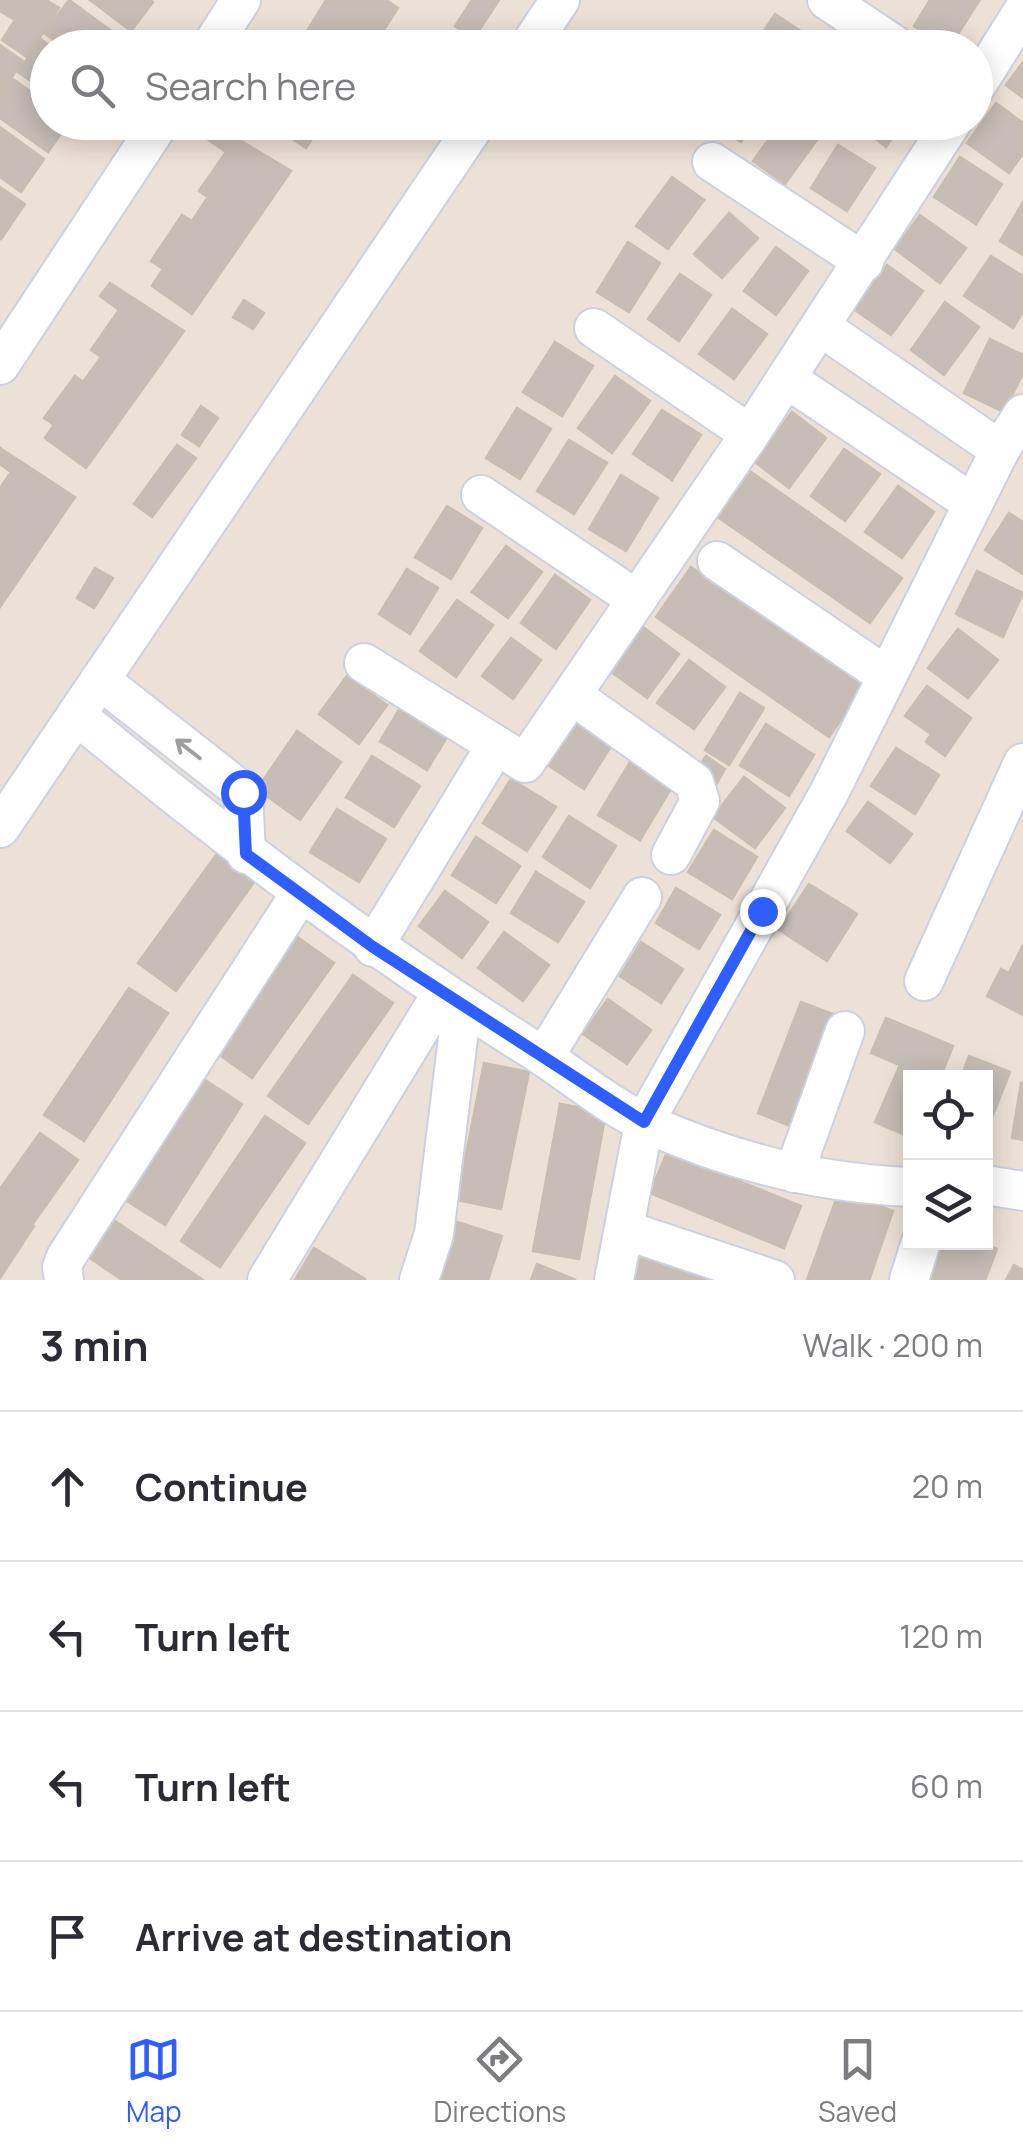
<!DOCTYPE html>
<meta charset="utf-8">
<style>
body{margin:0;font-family:Manrope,sans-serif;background:#f7f7f7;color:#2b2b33}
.controls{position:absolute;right:30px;bottom:30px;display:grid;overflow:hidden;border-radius:0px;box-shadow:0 5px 25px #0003}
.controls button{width:90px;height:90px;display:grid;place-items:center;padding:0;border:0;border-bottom:2px solid #e1e1e2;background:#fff;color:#2b2b33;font:50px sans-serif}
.stop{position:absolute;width:30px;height:30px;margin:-22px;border:8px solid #2f5eff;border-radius:50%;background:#fff}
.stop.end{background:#2f5eff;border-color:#fff;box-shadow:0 2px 10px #0008}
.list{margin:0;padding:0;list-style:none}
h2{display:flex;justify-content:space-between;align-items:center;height:130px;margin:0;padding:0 40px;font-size:42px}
h2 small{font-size:32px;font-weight:400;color:#7c7c81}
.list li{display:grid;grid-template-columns:65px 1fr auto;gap:30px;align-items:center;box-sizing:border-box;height:150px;padding:0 40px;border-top:2px solid #e1e1e2}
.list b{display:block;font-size:38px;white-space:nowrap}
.list em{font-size:32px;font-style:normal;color:#7c7c81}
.icon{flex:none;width:55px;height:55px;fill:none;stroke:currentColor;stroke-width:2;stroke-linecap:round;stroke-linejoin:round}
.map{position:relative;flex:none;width:1023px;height:1280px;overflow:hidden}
.search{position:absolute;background:#fff;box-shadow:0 5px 25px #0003;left:30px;right:30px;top:30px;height:110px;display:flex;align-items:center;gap:25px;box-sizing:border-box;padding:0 35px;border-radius:55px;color:#7c7c81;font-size:38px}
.sheet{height:730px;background:#fff}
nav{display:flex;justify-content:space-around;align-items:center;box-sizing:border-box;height:140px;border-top:2px solid #e1e1e2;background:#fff;font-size:28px;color:#7c7c81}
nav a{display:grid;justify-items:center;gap:5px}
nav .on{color:#2f5eff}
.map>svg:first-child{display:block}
</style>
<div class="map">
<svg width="1023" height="1280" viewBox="0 0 1023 1280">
<rect width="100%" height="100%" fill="#ece1d6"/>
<!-- building -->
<g fill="#c6beb6" stroke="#c6beb0" stroke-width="2.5">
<polygon points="0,0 46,0 59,8 27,57 2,40 15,20 0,11"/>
<polygon points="69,0 125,41 121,48 65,48 44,33"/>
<polygon points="90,0 151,0 153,2 131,31"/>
<polygon points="326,0 386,0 398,8 372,48 307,48 315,36 307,31"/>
<polygon points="472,0 499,0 474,38 455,26"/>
<polygon points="930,0 979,1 949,48 914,26"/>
<polygon points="775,14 810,37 803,48 753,48"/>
<polygon points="41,39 52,48 48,48 48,93 18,72"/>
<polygon points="0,45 23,61 0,94"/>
<polygon points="1023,62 1023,98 1006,85"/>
<polygon points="13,79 48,104 48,122 69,122 48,152 0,118 0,97"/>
<polygon points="996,103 1023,123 1023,154 1009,173 967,143"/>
<polygon points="267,122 323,122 306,148"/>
<polygon points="709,122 753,122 741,142"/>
<polygon points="781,122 805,122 821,134 785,184 753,161"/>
<polygon points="854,122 902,122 886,147"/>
<polygon points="216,126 291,171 192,314 152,286 163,269 151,261 182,215 192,221 208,197 199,191 226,152 207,139"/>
<polygon points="0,127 44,159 21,192 0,177"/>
<polygon points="838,145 875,168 847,211 811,188"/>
<polygon points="960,157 1002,184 976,224 934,197"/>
<polygon points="672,177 704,200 668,249 636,226"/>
<polygon points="0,187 25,204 1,239 0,238"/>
<polygon points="1023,202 1023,255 1000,241"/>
<polygon points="729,213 758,238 722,278 694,254"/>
<polygon points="920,215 966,248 940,283 895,249"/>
<polygon points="628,242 660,263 629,312 597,292"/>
<polygon points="776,247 808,271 776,315 744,291"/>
<polygon points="991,256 1023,276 1023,312 1013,328 964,296"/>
<polygon points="887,265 923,291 891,335 855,310"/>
<polygon points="680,274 711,295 679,341 648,319"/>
<polygon points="110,283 184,331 86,468 45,438 54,425 44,418 75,376 83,382 101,357 91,350 119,310 100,296"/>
<polygon points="244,300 264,313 253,329 233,317"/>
<polygon points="945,302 979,327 944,375 911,350"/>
<polygon points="732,309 767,334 734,379 699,354"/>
<polygon points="990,339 1023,355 1023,373 1004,412 964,393"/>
<polygon points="555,342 593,366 562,416 523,392"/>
<polygon points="615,376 650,401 612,453 578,428"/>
<polygon points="201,406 218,418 199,446 182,435"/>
<polygon points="517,408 551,429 520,479 486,458"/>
<polygon points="662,410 701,435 672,480 633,454"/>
<polygon points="792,412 826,438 789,488 755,462"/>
<polygon points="569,440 607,463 574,514 537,491"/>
<polygon points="177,445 196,458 152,517 134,504"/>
<polygon points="0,448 75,497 0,607 0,488 11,472 0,464"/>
<polygon points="844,449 880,474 845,521 811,496"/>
<polygon points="751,472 902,578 870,623 719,518"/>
<polygon points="621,475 658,498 626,551 589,529"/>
<polygon points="898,486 934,512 902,558 865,532"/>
<polygon points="447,506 482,528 451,579 415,557"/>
<polygon points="1009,513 1023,522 1023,574 985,550"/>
<polygon points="506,546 542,572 508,618 472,592"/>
<polygon points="691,567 864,687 829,737 656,617"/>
<polygon points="95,568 113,578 94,608 77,598"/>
<polygon points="407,569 438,588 410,634 379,614"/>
<polygon points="977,571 1023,593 1003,637 956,614"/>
<polygon points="555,575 590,600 556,649 521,623"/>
<polygon points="457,600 493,625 456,677 420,651"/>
<polygon points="639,624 679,654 647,698 606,668"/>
<polygon points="958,629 998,660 968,698 928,668"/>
<polygon points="511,638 541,660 513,699 482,676"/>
<polygon points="689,660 725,687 694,729 657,703"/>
<polygon points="347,676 387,705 359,744 319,714"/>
<polygon points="927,686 971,718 945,756 926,742 931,734 905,716"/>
<polygon points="740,693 764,708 729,765 705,750"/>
<polygon points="405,700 452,729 427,770 380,741"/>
<polygon points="577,716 615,740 584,789 546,764"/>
<polygon points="766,724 814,755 789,796 740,765"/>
<polygon points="297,731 341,762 300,820 257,789"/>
<polygon points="896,748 939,775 915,814 871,786"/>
<polygon points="372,756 420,786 394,827 346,797"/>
<polygon points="706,756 725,769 716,785 695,772"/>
<polygon points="630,762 672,787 640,840 598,815"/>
<polygon points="744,777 785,808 755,848 713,817"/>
<polygon points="511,779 556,807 527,851 483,823"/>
<polygon points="868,802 912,834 890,863 847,831"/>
<polygon points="337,809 386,839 359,882 310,852"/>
<polygon points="569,816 616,846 590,888 543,857"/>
<polygon points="714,830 757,857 732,899 688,872"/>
<polygon points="476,837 520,866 496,903 452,875"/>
<polygon points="224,844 262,871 176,991 138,963"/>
<polygon points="536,872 584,902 558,942 511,913"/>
<polygon points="809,884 857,914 827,961 779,930"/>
<polygon points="676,888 720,915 699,949 656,923"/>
<polygon points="445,891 488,922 462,958 419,926"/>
<polygon points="504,932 549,965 523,1001 478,968"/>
<polygon points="296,936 334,963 252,1078 214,1051"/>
<polygon points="641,942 683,969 661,1003 620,976"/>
<polygon points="1023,945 1023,1015 987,996 1001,969 1009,973"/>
<polygon points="353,975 393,1003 308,1124 268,1096"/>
<polygon points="129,988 168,1013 84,1141 44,1115"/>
<polygon points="608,999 651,1030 627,1064 583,1034"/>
<polygon points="801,1002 838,1016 795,1128 758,1113"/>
<polygon points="886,1018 953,1046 940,1078 910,1078 910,1137 875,1122 900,1065 871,1053"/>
<polygon points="969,1056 1010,1072 989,1125 986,1078 961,1078"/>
<polygon points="484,1063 529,1072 501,1209 457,1200"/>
<polygon points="202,1078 242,1104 165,1225 124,1199"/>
<polygon points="1021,1083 1023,1084 1023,1140 1012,1138"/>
<polygon points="560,1104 606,1112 579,1259 533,1251"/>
<polygon points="265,1116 305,1143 220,1267 181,1241"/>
<polygon points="40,1133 78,1160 32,1225 0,1202 0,1189"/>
<polygon points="667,1152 801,1206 784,1248 650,1193"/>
<polygon points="839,1191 893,1211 869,1280 807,1280"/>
<polygon points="0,1204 34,1226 0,1278"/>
<polygon points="106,1215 203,1280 122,1280 81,1252"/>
<polygon points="457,1222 502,1236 488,1280 438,1280"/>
<polygon points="939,1242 979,1242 997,1249 985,1280 924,1280"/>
<polygon points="314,1248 365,1279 365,1280 295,1280"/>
<polygon points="642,1255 718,1280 633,1280"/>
<polygon points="537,1264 576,1280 531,1280"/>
<polygon points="1014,1265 1023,1270 1023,1280 1006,1280"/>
</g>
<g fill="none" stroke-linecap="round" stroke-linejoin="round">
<!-- minor casing -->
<g stroke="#cbd0e2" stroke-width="42">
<g id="minor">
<polyline points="827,0 899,48"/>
<polyline points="210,48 241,0"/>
<polyline points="528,48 560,0"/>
<polyline points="976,86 1023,11"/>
<polyline points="712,162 864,262"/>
<polyline points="594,328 750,434"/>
<polyline points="0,365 160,122"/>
<polyline points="787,379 972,503"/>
<polyline points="1000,450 1023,414"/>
<polyline points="481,495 636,599"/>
<polyline points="717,561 885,675"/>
<polyline points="364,663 525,763 750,434 952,122"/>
<polyline points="100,680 243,792 246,854"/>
<polyline points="572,695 694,782 700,801 671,855"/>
<path d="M76 715C221 835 367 946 527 1046 566 1070 606 1105 648 1124 732 1162 818 1183 910 1187"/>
<polyline points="0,828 477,122"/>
<polyline points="373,947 495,747"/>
<polyline points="924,981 1023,763"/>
<polyline points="544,1057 642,897"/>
<polyline points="794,1173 845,1031"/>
<polyline points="986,1185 1023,1191"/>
<polyline points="625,1230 775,1280"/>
<polyline points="64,1280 62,1267 66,1257 300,894"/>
<polyline points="267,1280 442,993"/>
<polyline points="419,1280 434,1234 462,1005"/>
<polyline points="614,1280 644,1123 830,791 1000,450 821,327"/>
<polyline points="909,1280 921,1242"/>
</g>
</g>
<!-- minor -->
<use href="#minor" stroke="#fff" stroke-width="38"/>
</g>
<!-- one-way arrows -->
<defs><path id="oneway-shaft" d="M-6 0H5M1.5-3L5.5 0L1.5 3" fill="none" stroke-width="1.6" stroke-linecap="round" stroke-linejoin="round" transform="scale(2.5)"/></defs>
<use stroke="#9e9e9e" href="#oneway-shaft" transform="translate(188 749) rotate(-142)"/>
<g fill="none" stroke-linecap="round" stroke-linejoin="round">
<!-- route -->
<polyline stroke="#2f5eff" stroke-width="12" points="243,792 246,854 373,947 644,1122 762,911"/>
</g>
</svg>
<div class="controls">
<button><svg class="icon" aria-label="locate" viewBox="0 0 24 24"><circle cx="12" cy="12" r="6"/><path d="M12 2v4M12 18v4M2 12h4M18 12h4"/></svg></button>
<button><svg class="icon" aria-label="layers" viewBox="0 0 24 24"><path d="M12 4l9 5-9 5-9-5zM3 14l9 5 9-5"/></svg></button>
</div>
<div class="stop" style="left:243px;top:792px"></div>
<div class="stop end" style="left:762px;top:911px"></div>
<div class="search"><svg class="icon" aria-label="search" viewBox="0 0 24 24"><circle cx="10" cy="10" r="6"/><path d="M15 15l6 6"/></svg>Search here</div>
</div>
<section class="sheet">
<h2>3 min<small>Walk · 200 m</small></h2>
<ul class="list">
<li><svg class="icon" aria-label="ahead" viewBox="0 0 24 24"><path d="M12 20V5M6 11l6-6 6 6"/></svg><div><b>Continue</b></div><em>20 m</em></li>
<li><svg class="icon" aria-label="left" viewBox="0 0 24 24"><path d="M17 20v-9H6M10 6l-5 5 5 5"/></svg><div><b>Turn left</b></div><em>120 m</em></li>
<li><svg class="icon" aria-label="left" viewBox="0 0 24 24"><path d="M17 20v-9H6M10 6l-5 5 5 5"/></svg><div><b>Turn left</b></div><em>60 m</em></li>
<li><svg class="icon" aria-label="arrive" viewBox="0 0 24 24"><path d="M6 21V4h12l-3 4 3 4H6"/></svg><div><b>Arrive at destination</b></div></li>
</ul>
</section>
<nav>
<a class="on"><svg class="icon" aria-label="map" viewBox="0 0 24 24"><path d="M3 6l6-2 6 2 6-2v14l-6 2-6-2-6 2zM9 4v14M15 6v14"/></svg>Map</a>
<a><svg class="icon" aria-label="directions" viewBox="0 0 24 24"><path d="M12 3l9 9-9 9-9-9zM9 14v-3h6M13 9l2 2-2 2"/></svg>Directions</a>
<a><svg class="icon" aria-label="saved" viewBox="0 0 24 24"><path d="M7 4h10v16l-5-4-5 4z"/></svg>Saved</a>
</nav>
